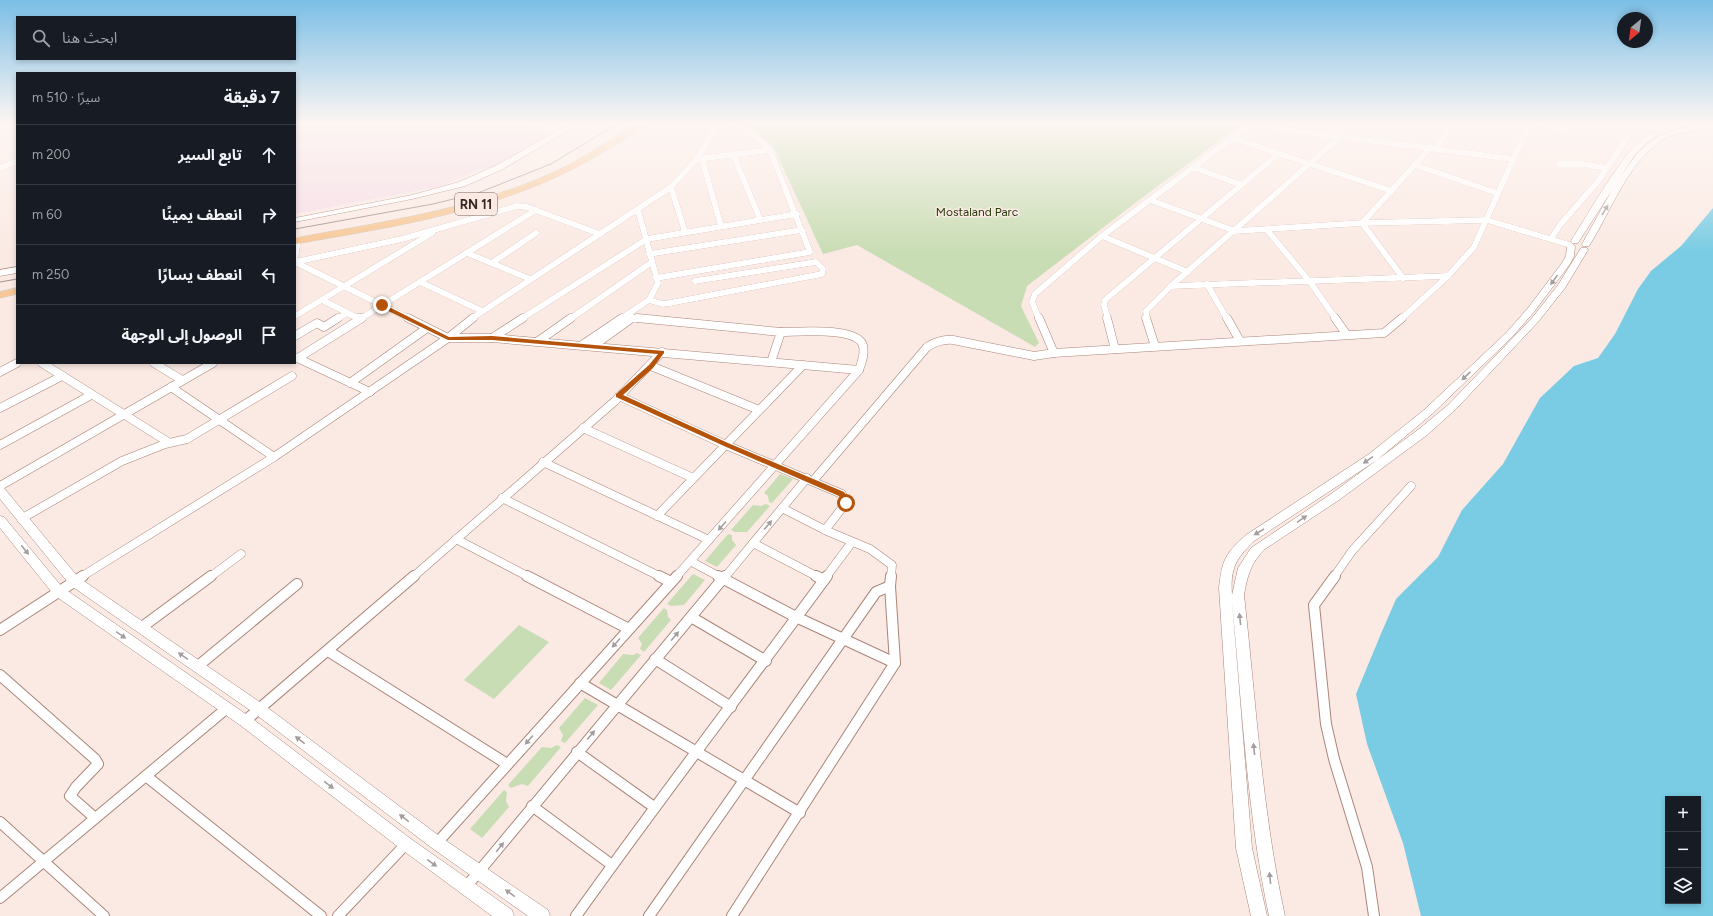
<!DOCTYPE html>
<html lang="ar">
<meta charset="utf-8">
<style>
body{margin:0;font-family:Figtree,"Noto Sans Arabic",sans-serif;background:#20242c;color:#f1f3f6;direction:rtl}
.controls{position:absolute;right:12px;bottom:12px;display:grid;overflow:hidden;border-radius:0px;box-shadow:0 2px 6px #0003}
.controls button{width:36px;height:36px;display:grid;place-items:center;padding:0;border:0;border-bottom:1px solid #363941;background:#171b24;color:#f1f3f6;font:20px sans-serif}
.compass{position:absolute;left:1617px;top:12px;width:36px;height:36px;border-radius:50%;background:#171b24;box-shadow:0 2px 6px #0003;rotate:209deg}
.stop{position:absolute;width:12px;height:12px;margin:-9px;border:3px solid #b45309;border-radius:50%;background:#fff}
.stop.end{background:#b45309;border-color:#fff;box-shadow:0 1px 4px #0008}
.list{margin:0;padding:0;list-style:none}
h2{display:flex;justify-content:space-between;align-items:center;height:52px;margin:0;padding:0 16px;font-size:17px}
h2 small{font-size:13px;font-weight:400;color:#9ea1a6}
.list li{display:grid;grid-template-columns:26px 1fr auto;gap:12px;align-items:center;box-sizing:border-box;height:60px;padding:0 16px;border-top:1px solid #363941}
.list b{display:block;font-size:15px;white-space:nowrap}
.list em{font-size:13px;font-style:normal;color:#9ea1a6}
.icon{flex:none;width:22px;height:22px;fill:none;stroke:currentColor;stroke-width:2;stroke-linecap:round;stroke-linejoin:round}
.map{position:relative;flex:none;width:1713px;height:916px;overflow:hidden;direction:ltr}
.search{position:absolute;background:#171b24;box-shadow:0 2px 6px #0003;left:16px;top:16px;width:280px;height:44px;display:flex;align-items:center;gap:10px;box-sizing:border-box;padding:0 14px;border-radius:0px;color:#9ea1a6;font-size:15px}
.panel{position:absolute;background:#171b24;box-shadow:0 2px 6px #0003;left:16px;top:72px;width:280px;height:292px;border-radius:0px;direction:rtl}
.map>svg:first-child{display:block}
</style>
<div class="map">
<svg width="1713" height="916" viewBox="0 0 1713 916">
<rect width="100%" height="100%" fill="#fbeae4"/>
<!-- medical -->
<polygon fill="#f6dce5" points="295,124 529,124 550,133 490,168 477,170 441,186 295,214"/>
<!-- green -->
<g fill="#c9ddb4">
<polygon points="741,124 1242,124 1139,200 1027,286 1021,306 1039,343 1035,347 857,245 823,254 774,148 760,135"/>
<polygon points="780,474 793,479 772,503 769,502 768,496 764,493"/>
<polygon points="766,504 770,506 747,532 735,532 731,530 753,505 761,506"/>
<polygon points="728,534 732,535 732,540 736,545 717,567 705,561"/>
<polygon points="693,574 705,580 684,605 671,606 667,604"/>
<polygon points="664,608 667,610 668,617 671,620 644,652 640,649 642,644 638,638"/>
<polygon points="519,625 549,642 494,699 464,680"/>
<polygon points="637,653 641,655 611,690 599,683 623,654 633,655"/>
<polygon points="585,698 598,705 565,743 561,741 563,735 559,728"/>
<polygon points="557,745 561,747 528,786 522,784 511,788 508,785 542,747 551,748"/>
<polygon points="504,790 507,792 506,801 509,807 482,838 470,829"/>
</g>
<!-- water -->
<path fill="#79cce4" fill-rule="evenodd" d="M1713 208V916H1421L1403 843 1367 744 1356 694 1380 636 1396 599 1438 557 1462 510 1503 464 1540 398 1574 366 1598 358 1615 334 1638 289 1651 271 1681 246ZM1668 799H1698V901H1668Z"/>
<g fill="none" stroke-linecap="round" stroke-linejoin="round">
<!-- street-far2 casing -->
<g stroke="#aa8578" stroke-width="6">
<g id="street-far2">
<polyline points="541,124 561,132"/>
<polyline points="563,124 570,127"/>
<polyline points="1538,124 1564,131 1574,124"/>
<polyline points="1250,125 1512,159"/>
<polyline points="1232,138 1392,191"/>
<polyline points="1437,148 1452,124"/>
<polyline points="733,154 760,219"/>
<polyline points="697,159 770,150"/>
<polyline points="702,159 721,226"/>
<polyline points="1558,164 1583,164 1607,168"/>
<polyline points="1415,165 1497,193"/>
<polyline points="0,168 17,161"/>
<polyline points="1195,168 1242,185"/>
<polyline points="671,187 685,232"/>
<polyline points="1150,200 1235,231 1362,223 1487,220 1570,245"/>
<polyline points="1267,230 1310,282 1336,319"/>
<polyline points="1102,236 1188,272"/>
<polyline points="1551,239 1560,225 1599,180 1629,135"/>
<polyline points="467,253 530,279"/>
<polyline points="649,254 802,230"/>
<polyline points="295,260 298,240"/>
<polyline points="295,262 410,319"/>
<polyline points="295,262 402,239 517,206 527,207 600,234"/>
<polyline points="492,263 536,233"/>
<polyline points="656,278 810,252 770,150 752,133 735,124"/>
<polyline points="1403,278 1362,223 1431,147"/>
<polyline points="420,282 482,311"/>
<polyline points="1207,284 1227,319"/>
<polyline points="1171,286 1448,276"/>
<polyline points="322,300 360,319 347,313 337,319"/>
<polyline points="649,300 662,304 670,303 822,274 823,269 816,262 695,281"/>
<polyline points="295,316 432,233"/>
<polyline points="360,319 536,210"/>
<polyline points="471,319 671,187 697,159 718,124"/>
<polyline points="521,319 647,239 797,214"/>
<polyline points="570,319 652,262"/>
<polyline points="620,319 649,300 658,283 638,210"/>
<polyline points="631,319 648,319"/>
<polyline points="1039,319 1032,302 1035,294 1102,236 1251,124"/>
<polyline points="1108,319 1104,305 1105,300 1278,154"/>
<polyline points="1147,319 1146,311 1171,286 1341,136 1347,124"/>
<polyline points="1401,319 1448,276 1474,247 1529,124"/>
</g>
</g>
<!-- street-far1 casing -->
<g stroke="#aa8578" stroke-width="9">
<g id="street-far1">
<polyline points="359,318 360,319 359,318"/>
<polyline points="408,318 448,338 492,338 859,370 676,577"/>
<polyline points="637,318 781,332 771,362"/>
<polyline points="1039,318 1054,353 1384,333 1402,318"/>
<polyline points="1107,318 1115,349"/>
<polyline points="1146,318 1155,346"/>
<polyline points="1227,318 1240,341"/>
<polyline points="1335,318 1347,335"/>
<path d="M781 332C798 332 852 327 862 343 866 351 862 362 859 370"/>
<polyline points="295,336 317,323 324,327 338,318"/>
<polyline points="492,338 523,318"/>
<polyline points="537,342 571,318"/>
<polyline points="582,345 622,318"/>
<polyline points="593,346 632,318"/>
<polyline points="295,357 370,392"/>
<polyline points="298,358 362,318"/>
<polyline points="42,363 168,442"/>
<polyline points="154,363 182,380"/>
<polyline points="651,366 759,410"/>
<polyline points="0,372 17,363"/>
<polyline points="350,383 427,328"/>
<polyline points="171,387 274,457"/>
<polyline points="619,396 726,445 842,494 846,503 825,530"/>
<polyline points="0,408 62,376"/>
<polyline points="583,428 693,478"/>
<polyline points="0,445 91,395"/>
<polyline points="543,462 709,540"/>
<path d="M813 481 927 347C935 342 943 339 953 340L1034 356 1054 353"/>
<polyline points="0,486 213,363"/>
<polyline points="502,498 661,577"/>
<polyline points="782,508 827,531 870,549 892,565 891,577"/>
<polyline points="657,516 803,365"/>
<polyline points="21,519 122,461 165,444 187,439 292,376"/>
<polyline points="456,539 529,577"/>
<polyline points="753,543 818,577"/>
<polyline points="690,561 720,577"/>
<polyline points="81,577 274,457 448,338 473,318"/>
<polyline points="210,577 241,554"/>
<polyline points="413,577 615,401 662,352"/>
<polyline points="725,577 807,478"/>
<polyline points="826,577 852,542"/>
<polyline points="1334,577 1352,551 1411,486"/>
</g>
</g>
<!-- street casing -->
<g stroke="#aa8578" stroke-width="12">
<g id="street">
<polyline points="527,576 629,629"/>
<polyline points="659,576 671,582"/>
<polyline points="718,576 796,617 895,663"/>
<polyline points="816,576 824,580"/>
<polyline points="1335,576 1314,605 1326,724 1334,759 1367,867 1374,916"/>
<polyline points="691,617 766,661"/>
<polyline points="142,627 211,576"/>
<polyline points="0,630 83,576"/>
<polyline points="328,651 507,764"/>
<polyline points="655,659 731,707"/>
<polyline points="198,666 297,584"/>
<polyline points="0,675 95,759 98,764 76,787 70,796 95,818"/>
<polyline points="580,683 800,813"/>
<polyline points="245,721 414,576"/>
<polyline points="577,752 654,807"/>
<polyline points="146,776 321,916"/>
<polyline points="532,806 612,865"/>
<polyline points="0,822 104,916"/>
<polyline points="437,843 677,576"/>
<polyline points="466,887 725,576"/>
<polyline points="0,898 227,708"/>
<polyline points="338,916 406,844"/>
<path d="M576 916C658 801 744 689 827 576"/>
<polyline points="649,916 876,592 890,586"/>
<polyline points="732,916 895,663 890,586 891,576"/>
</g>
</g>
<!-- secondary casing -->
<g stroke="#aa8578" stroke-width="1">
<g id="secondary">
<path d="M1697 124H1708C1697 133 1675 131 1662 140 1626 165 1612 210 1589 246H1583L1582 244 1612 190 1578 243H1572L1571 241C1586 218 1630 138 1653 132L1657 134 1636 153 1619 179C1644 142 1653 134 1697 124Z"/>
<polygon points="567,125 574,127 503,169 465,186 412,199 295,222 295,218 412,195 459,182 497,165"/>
<path d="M1571 243 1575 246 1574 256 1570 264 1534 312 1512 337 1432 414 1377 460 1254 541C1236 559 1230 568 1232 595L1238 568 1251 548 1331 494 1419 429 1448 405 1532 318 1558 285 1581 248H1587L1588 250 1565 288 1538 322 1456 409 1427 435 1339 500 1265 549C1251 562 1247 577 1244 595 1256 701 1262 812 1285 916H1269C1247 813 1242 705 1232 601L1252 848 1267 916H1251L1236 848 1219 588C1222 560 1225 554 1246 535L1369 454 1424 410 1506 333 1528 308 1562 263 1566 256 1567 246Z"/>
<polygon points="17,267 17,273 0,276 0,270"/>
<polygon points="0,487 4,488 78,577 264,705 442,838 548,910 550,916 528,916 432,848 254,713 70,585 0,499"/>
<polygon points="0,516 4,517 62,587 250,717 411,839 512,910 514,916 492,916 401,849 240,725 54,595 0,528"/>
</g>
</g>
<!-- highway casing -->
<g stroke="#cfcbca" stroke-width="1">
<g id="highway">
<path d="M635 124H646C637 134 620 142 608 149 514 209 403 225 295 244V238C383 222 473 209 554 172 583 159 609 140 635 124Z"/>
<polygon points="17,288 17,294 0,298 0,292"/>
</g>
</g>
<!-- street-far2 -->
<use href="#street-far2" stroke="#fff" stroke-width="6"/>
<!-- street-far1 -->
<use href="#street-far1" stroke="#fff" stroke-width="8"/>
<!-- street -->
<use href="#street" stroke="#fff" stroke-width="10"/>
<!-- secondary -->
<use href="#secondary" fill="#fff" fill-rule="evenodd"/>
<!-- highway -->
<use href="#highway" fill="#f7c795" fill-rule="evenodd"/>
<!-- tram -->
<g stroke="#a1918c" stroke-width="1">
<polyline points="295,229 433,204 478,193 551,164 617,124"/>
<polyline points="0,282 17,279"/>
</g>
</g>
<!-- one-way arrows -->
<defs><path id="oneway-solid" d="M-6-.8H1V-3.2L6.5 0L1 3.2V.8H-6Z"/></defs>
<g fill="#a59e9c">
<use href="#oneway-solid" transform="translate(1605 210) rotate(-59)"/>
<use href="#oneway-solid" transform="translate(1554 280) rotate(126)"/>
<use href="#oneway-solid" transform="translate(1466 376) rotate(137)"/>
<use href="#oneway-solid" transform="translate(1368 460) rotate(145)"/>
<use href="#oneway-solid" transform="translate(1302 519) rotate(-34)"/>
<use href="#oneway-solid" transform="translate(768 525) rotate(-50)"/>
<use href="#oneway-solid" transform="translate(722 526) rotate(132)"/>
<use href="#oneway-solid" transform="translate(1259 532) rotate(149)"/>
<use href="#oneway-solid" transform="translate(25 550) rotate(51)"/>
<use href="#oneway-solid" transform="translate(1240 619) rotate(-96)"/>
<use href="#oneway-solid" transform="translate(121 635) rotate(35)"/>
<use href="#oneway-solid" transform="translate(675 636) rotate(-50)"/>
<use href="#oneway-solid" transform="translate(616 643) rotate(132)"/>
<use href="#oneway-solid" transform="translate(183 656) rotate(-145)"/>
<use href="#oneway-solid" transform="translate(591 735) rotate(-50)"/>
<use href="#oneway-solid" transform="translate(300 740) rotate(-143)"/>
<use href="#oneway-solid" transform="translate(529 740) rotate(132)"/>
<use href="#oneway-solid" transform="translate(1254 749) rotate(-96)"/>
<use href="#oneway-solid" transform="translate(329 785) rotate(37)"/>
<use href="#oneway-solid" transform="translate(404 818) rotate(-143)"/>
<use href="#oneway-solid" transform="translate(500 847) rotate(-51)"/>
<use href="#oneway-solid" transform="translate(432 863) rotate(36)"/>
<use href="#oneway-solid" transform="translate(1270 878) rotate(-96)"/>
<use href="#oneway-solid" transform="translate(510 893) rotate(-144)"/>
</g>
<!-- sky -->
<linearGradient id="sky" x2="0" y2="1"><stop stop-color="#7bbee6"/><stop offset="0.49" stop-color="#fdf6f3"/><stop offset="1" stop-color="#fdf6f3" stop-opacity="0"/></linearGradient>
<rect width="1713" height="252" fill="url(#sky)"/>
<!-- route -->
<path fill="#b45309" d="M380 304H383L449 337 492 336 664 351V353L653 368 623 395 728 443 844 492C847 496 851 500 848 505H844L839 496 724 446 616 397V394L649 365 658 354 492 340H448L380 307Z"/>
<g text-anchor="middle" stroke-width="3" stroke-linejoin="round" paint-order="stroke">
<!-- far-park labels -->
<g font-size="12" fill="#283a0e" stroke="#fbeae4">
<text x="977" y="216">Mostaland Parc</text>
</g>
<!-- shield labels -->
<rect fill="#fbeae4" stroke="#72625d" stroke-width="1" x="455" y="193" width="42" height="22" rx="3"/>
<g font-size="13" font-weight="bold" fill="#372823">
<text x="476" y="209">RN 11</text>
</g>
</g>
</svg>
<div class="controls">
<button>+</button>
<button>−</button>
<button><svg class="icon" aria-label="layers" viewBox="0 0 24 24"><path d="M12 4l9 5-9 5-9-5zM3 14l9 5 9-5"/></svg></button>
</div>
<svg class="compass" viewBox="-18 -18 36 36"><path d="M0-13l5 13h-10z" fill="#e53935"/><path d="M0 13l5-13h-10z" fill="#9ea1a6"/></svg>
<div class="stop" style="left:846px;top:503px"></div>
<div class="stop end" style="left:382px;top:305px"></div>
<div class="search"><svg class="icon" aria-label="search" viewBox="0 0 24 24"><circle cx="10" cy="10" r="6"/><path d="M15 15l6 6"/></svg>ابحث هنا</div>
<section class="panel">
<h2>7 دقيقة<small>سيرًا · 510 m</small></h2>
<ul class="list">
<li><svg class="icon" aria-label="ahead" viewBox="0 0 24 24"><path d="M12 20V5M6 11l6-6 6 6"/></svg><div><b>تابع السير</b></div><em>200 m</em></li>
<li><svg class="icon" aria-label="right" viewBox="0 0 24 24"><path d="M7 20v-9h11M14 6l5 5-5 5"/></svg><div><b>انعطف يمينًا</b></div><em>60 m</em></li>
<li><svg class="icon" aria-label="left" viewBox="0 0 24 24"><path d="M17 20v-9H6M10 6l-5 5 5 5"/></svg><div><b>انعطف يسارًا</b></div><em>250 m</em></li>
<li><svg class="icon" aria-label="arrive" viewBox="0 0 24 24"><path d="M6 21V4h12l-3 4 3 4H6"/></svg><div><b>الوصول إلى الوجهة</b></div></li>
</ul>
</section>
</div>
